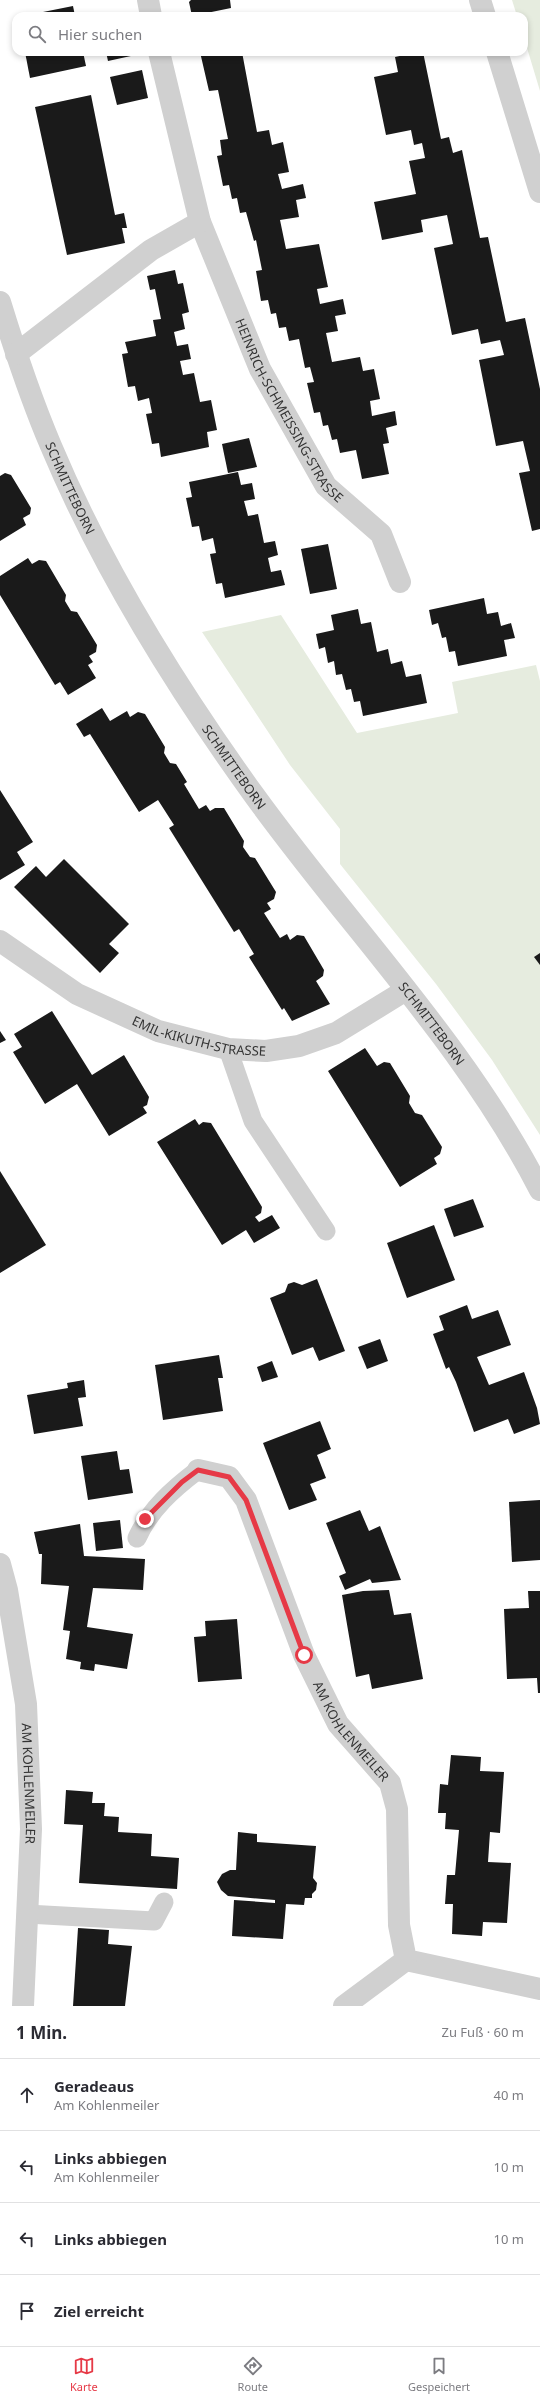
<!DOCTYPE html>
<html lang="de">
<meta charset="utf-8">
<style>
body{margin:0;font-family:"Noto Sans",sans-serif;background:#f2f2f3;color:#2b2b33}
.stop{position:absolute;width:12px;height:12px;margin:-9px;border:3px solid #e63946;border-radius:50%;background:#fff}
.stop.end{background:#e63946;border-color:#fff;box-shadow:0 1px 4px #0008}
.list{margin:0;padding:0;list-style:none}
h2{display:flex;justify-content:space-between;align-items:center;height:52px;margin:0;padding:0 16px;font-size:17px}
h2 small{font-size:13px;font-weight:400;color:#7c7c81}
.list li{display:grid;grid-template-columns:26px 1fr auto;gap:12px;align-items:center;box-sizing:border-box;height:72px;padding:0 16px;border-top:1px solid #e1e1e2}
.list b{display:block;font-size:15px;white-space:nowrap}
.list p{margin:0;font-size:13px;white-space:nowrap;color:#7c7c81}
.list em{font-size:13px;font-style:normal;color:#7c7c81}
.icon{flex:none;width:22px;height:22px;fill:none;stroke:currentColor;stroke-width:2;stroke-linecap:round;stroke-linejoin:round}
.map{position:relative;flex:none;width:540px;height:2006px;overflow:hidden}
.search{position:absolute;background:#fff;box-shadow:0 2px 6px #0003;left:12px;right:12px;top:12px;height:44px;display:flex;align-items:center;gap:10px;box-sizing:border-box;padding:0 14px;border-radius:12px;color:#7c7c81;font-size:15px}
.sheet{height:340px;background:#fff}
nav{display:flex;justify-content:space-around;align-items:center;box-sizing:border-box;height:56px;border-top:1px solid #e1e1e2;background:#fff;font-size:11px;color:#7c7c81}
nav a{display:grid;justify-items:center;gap:2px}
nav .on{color:#e63946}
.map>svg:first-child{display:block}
</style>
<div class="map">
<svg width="540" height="2006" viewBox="0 0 540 2006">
<rect width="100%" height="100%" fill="#fff"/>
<!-- green -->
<g fill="#e6ecdf">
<polygon points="512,0 540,0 540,91 524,38 524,16 517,16"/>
<polygon points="281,615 357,733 458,713 452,682 536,665 540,681 540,1135 492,1060 436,984 340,864 340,829 290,765 202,632"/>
</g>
<!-- building -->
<g fill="#1a1a1a">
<polygon points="191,0 230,0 231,8 192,16 189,2"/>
<polygon points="73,6 75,16 28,16 28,15"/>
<polygon points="25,52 83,52 86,66 30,78"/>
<polygon points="106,52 139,52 140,54 108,61"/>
<polygon points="200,52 242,52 257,132 269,130 272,145 283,142 289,172 278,174 282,189 303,184 306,198 296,200 299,217 280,220 286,249 319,244 328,287 317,289 320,304 343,299 346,314 335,316 338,331 326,333 332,362 360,357 363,371 374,369 380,399 370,401 372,416 395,411 397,425 386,428 389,443 383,444 389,474 362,479 356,450 340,453 337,439 332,440 328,425 323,426 320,412 314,413 307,383 314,382 310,367 305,368 299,339 289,341 286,327 279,328 276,313 271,314 268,300 261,301 256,271 262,270 256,240 254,241 246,212 240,213 237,198 232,199 229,185 223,186 217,156 222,155 220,140 228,139 218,90 209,91"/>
<polygon points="418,52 423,52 441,139 449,137 453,153 462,150 480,238 488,237 506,322 525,318 540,389 540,529 532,531 519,473 530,471 523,441 496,446 479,360 504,355 500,340 481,344 478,329 452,335 434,248 453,244 447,215 421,220 423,232 382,240 374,202 416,194 409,161 425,158 422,143 414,145 411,130 386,135 374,77 398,72 395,57"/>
<polygon points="142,70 148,98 117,105 110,77"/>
<polygon points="91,95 115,215 124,213 127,228 122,228 125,243 67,255 35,107"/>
<polygon points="175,270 178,284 183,283 189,312 182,314 185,329 174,332 177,346 188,344 191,359 180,361 183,375 194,373 200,402 211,400 217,430 207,432 209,447 161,457 159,443 152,444 146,414 152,413 149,398 138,401 135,386 128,387 122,354 128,353 125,342 156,336 153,320 161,319 155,289 150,290 147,276"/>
<polygon points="249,438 257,467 228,473 222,444"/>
<polygon points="238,472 241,485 252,483 255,499 244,501 248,516 258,514 264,543 275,541 278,555 268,558 271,572 281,570 285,585 225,598 222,583 216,584 210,554 216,553 213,538 202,541 199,526 192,527 186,498 192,497 189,482"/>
<polygon points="5,473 11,475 31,508 30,514 23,518 26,525 0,541 0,476"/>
<polygon points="328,544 337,589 310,594 301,549"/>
<polygon points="28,558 32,564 39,560 46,561 66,595 65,601 71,611 77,612 97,645 96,652 89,656 93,662 88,665 96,678 68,695 60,682 55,685 0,595 0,576"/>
<polygon points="484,598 487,614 498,612 501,626 511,623 515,638 504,640 507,656 458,666 455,651 449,652 446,637 442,638 438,623 432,625 429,610"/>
<polygon points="358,609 361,624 371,622 377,652 388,649 391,664 402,661 406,677 421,674 427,703 363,716 360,701 354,702 351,689 346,690 342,674 336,675 334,661 328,663 325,647 319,649 316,634 334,630 331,615"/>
<polygon points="102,708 110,721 127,711 130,717 138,712 145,714 165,747 164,753 170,763 176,764 187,782 184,784 199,809 206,805 210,811 215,808 224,808 244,841 243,847 250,857 255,858 276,892 274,899 267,903 271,909 264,913 280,938 287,934 290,940 297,935 304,936 324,970 323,976 316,981 330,1004 292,1021 284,1008 282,1010 249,957 254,954 239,929 234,932 169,828 174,825 158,800 139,812 90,734 84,737 76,724"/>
<polygon points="0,790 33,842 17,852 25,865 0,880"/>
<polygon points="64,859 129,924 109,944 119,953 100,973 14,887 36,866 46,877"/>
<polygon points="540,953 540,965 534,957"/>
<polygon points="52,1011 92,1075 124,1055 149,1097 147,1105 143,1107 147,1113 109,1136 77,1084 45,1104 13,1052 22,1047 14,1034"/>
<polygon points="0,1031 6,1040 0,1043"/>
<polygon points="365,1048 377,1066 384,1062 390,1063 410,1096 409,1103 415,1113 422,1115 442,1147 440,1154 434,1158 437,1164 400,1187 328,1071"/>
<polygon points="195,1119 199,1125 203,1122 211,1123 262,1207 261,1213 255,1217 259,1222 272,1215 280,1228 254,1243 246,1230 222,1245 157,1142"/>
<polygon points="0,1171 46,1245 0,1273"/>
<polygon points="473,1199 484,1227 454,1237 444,1209"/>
<polygon points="434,1225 455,1280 407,1298 387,1243"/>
<polygon points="317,1279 345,1351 319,1361 313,1347 292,1355 270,1298 285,1292 288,1284 294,1282 302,1285"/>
<polygon points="467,1305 472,1319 498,1310 511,1345 477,1357 489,1385 524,1372 537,1408 540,1424 514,1434 508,1419 474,1432 456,1382 449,1367 446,1369 433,1334 444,1330 439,1316"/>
<polygon points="380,1339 388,1361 367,1369 358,1347"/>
<polygon points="219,1355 223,1378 218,1378 223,1411 163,1420 155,1365"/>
<polygon points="272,1361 278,1377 262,1382 257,1367"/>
<polygon points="84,1380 86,1397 78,1398 83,1426 34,1434 27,1395 68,1388 67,1383"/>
<polygon points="320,1421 331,1449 317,1455 326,1478 310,1484 317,1500 289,1510 263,1443"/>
<polygon points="117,1451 120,1470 129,1469 133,1493 88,1500 81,1456"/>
<polygon points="540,1500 540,1560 512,1562 509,1502"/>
<polygon points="360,1510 369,1531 380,1526 401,1580 372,1583 370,1579 345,1590 339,1576 346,1573 326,1523"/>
<polygon points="120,1520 123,1548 96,1551 93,1523"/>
<polygon points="80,1524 84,1556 145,1559 143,1590 93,1588 87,1627 133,1634 127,1669 95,1664 94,1671 80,1669 81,1662 66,1659 70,1631 63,1630 69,1586 41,1584 42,1554 39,1554 34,1532"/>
<polygon points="389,1590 394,1615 411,1613 423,1679 372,1689 369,1674 356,1677 342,1595 363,1591"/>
<polygon points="528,1591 540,1591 540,1693 538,1693 537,1678 507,1679 504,1609 529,1608"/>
<polygon points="237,1619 242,1679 198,1682 194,1637 206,1636 205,1621"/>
<polygon points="451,1755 481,1757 480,1771 504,1772 500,1833 490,1832 488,1862 511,1863 507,1923 483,1922 482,1936 452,1934 453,1904 445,1904 447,1875 455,1875 459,1830 445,1829 446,1813 438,1813 440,1784 448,1785"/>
<polygon points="66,1790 93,1792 92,1803 105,1803 104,1816 119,1817 118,1832 152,1834 151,1856 179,1858 177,1889 79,1883 83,1825 64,1824"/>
<polygon points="238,1832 257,1834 257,1842 316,1846 313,1878 317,1883 316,1890 312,1894 312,1898 305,1898 304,1905 286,1904 283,1939 232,1936 234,1900 275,1903 275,1900 228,1896 221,1890 217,1882 222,1874 230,1870 236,1870"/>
<polygon points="78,1928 109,1930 108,1944 132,1946 125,2006 73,2006"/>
</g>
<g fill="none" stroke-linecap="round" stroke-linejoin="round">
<!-- service -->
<g stroke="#d0d0d0" stroke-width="19">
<polyline points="228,1049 253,1121 326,1231"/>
<path d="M137 1538C150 1509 173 1489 198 1470"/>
<polyline points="27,1914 154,1921 164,1902"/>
</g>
<!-- minor -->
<g stroke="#d0d0d0" stroke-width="22">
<polyline points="148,0 151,16"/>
<polyline points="480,0 485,16"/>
<path id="s1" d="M159 52 200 222 260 369 326 486 381 534 400 582"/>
<polyline points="497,52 540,192"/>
<path id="s2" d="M0 302C15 351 31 399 51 446 103 570 176 687 254 795 349 927 466 1045 540 1190"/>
<polyline points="16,354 151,250 200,222"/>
<path id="s3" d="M0 941 77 994 158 1031 228 1049 266 1051 299 1046 336 1033 406 990"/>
<path id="s4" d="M198 1470 229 1477 246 1500 304 1655 338 1724 390 1783 397 1809 399 1925 406 1960 540 1989"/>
<path id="s5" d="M0 1564 7 1590 26 1704 31 1829 23 2006"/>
<polyline points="344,2006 406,1960"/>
</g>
</g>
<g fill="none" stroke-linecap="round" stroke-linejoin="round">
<!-- route -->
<polyline stroke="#e63946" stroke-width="5" points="145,1519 182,1482 198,1470 229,1477 246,1500 304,1655"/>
</g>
<g text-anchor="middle" stroke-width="4" stroke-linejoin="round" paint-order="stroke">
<!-- street labels -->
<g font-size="13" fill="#333" stroke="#fff">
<text dy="5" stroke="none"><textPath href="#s1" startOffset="384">HEINRICH-SCHMEISSING-STRASSE</textPath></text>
<text dy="5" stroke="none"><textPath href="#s2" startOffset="199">SCHMITTEBORN</textPath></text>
<text dy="5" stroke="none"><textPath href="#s2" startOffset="523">SCHMITTEBORN</textPath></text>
<text dy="5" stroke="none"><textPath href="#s2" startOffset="847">SCHMITTEBORN</textPath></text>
<text dy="5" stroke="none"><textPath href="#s3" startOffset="224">EMIL-KIKUTH-STRASSE</textPath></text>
<text dy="5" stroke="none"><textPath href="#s4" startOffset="316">AM KOHLENMEILER</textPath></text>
<text dy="5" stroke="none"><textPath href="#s5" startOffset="222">AM KOHLENMEILER</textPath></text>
</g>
</g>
</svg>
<div class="stop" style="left:304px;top:1655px"></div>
<div class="stop end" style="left:145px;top:1519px"></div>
<div class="search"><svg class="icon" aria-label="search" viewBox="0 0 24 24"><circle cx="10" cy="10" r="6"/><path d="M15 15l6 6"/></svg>Hier suchen</div>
</div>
<section class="sheet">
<h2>1 Min.<small>Zu Fuß · 60 m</small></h2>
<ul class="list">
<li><svg class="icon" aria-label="ahead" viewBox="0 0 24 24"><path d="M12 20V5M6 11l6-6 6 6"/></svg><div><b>Geradeaus</b><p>Am Kohlenmeiler</p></div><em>40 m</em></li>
<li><svg class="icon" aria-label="left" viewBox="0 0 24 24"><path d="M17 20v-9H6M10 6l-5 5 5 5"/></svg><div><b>Links abbiegen</b><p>Am Kohlenmeiler</p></div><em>10 m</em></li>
<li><svg class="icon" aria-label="left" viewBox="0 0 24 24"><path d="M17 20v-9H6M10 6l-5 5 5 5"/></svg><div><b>Links abbiegen</b></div><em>10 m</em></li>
<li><svg class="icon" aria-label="arrive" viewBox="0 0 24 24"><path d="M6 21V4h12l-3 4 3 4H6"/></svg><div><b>Ziel erreicht</b></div></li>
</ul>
</section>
<nav>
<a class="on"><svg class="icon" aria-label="map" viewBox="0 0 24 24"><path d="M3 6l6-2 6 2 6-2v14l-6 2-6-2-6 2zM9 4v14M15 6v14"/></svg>Karte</a>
<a><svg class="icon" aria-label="directions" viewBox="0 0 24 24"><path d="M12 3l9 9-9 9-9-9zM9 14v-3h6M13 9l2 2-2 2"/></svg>Route</a>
<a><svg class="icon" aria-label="saved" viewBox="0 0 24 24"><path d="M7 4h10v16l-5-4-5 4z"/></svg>Gespeichert</a>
</nav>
